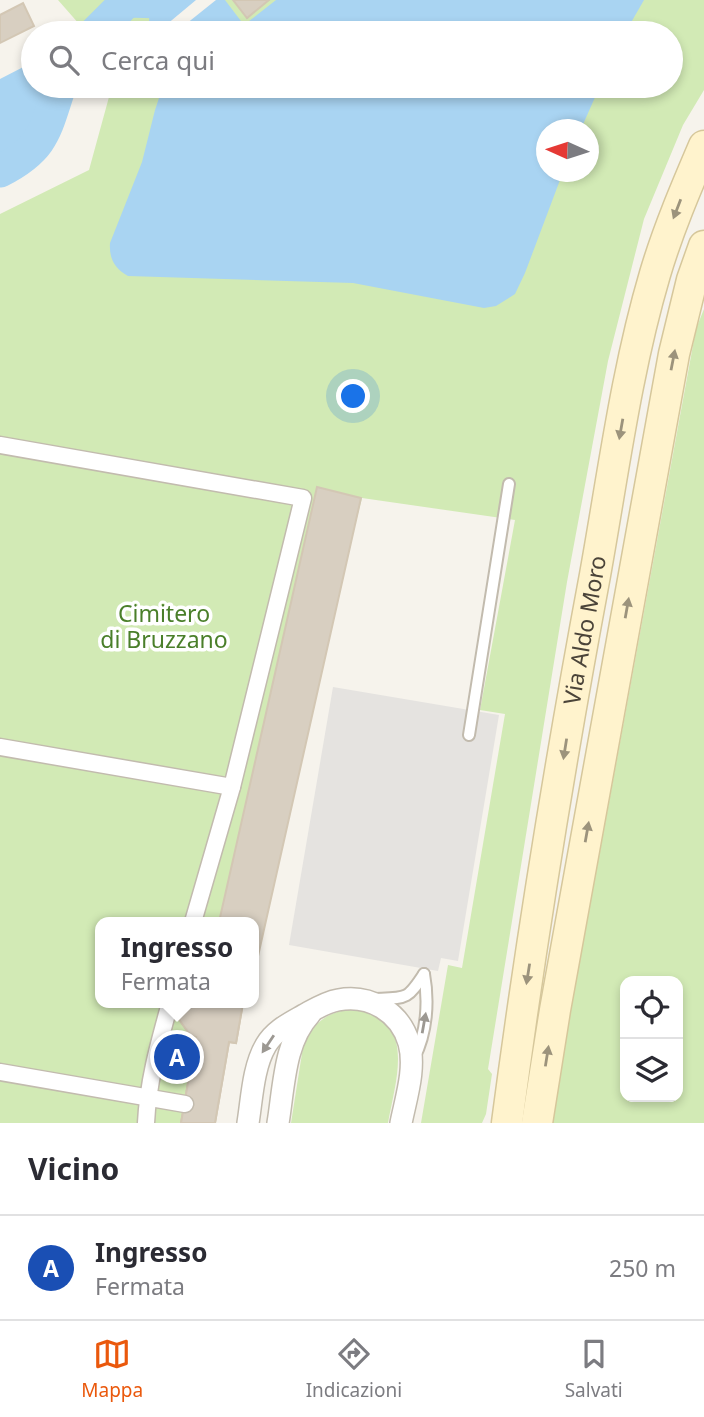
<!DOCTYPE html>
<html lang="it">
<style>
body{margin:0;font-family:"Noto Sans",sans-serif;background:#f2f2f3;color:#2b2b33}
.controls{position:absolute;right:21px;bottom:21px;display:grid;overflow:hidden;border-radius:14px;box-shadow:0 4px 10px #0003}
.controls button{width:63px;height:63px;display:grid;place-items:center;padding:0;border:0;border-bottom:2px solid #e1e1e2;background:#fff;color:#2b2b33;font:35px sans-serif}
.compass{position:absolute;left:536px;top:119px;width:63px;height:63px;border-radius:50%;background:#fff;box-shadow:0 4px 10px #0003;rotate:273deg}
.you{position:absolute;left:354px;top:397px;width:24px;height:24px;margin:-18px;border:5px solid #fff;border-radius:50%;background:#1a73e8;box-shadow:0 0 0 10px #1a73e833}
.badge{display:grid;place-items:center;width:46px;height:46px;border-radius:50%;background:#ea580c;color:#fff;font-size:23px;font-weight:700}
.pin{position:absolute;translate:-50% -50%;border:4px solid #fff;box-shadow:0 2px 7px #0006}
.popup{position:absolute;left:95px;top:917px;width:164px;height:91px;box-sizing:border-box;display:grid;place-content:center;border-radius:14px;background:#fff;filter:drop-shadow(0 2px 5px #0005);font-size:23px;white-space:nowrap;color:#7c7c81}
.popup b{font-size:26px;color:#2b2b33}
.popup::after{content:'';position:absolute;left:50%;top:100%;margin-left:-14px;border:14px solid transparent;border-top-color:#fff}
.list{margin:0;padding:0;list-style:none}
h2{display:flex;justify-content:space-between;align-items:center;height:91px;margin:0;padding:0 28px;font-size:30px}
h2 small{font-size:23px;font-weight:400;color:#7c7c81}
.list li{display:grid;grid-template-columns:46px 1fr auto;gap:21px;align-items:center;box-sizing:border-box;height:105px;padding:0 28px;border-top:2px solid #e1e1e2}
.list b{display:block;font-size:26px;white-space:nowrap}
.list p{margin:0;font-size:23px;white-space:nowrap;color:#7c7c81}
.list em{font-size:23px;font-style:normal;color:#7c7c81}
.icon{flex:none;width:38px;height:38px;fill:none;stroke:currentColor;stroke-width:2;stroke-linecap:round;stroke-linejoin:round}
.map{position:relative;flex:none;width:704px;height:1123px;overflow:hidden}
.search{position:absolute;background:#fff;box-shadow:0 4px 10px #0003;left:21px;right:21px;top:21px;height:77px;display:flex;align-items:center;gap:18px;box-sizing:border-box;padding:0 24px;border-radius:38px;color:#7c7c81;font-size:26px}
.sheet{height:196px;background:#fff}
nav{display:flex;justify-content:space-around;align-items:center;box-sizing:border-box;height:98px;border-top:2px solid #e1e1e2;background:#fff;font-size:19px;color:#7c7c81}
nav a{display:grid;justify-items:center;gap:4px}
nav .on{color:#ea580c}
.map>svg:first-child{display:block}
</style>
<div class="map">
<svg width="704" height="1123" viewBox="0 0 704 1123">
<rect width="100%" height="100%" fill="#f6f3ec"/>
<!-- green -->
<g fill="#d2eab5" fill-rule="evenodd">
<path d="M58 0H704V90L683 125 644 219 608 361 567 582 488 1069 492 1074 486 1114 482 1123H421L448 965 462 968 505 714 480 710 515 520 362 498 254 922H100V1003H243L236 1043 229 1042 215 1123H0V214L89 170 112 86H671V33H87ZM546 130H588V172H546Z"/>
<path d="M704 309V1123H550L696 329ZM625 981H678V1097H625Z"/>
<path d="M352 1009C418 1017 396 1078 388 1123H291L303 1047C313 1023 326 1012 352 1009Z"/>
</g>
<!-- parking -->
<polygon fill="#e5e3e0" points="333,687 499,715 458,961 441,958 438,971 289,945"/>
<!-- water -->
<g fill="#a9d4f2">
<polygon points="150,0 225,0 244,25 276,0 644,0 625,33 177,33 170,25 149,24"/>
<path d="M33 62V86H46C36 120 34 141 0 158V79Z"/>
<path d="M163 86H600L581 129 546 130V172H563L525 273 515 294 496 306 484 308 353 283 128 276C114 268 109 258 110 243L142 162 155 110Z"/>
</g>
<!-- pier -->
<polygon fill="#f6f3ec" points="196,0 216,0 176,32 170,25 166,25"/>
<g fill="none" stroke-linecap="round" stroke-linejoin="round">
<!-- canal -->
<polyline stroke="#a9d4f2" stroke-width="19" points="123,8 165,9 177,0"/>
<!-- river -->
<g stroke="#a9d4f2" stroke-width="33">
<polyline points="95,33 128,0"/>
<path d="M0 171C45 148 45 130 60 86"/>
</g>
</g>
<!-- building -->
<g fill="#d8cfc1" stroke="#d3c7b4" stroke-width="2" fill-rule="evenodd">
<polygon points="233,0 269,0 247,18"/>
<polygon points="23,3 34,26 0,43 0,15"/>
<polygon points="317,487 361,498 254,974 254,922 219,922"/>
<path d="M181 1003H243L236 1043 229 1042 215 1123H206L208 1111 193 1108 190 1123H181L196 1037 191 1036 178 1018ZM202 1055 217 1058 209 1104 194 1101Z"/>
<polygon points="181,1003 243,1003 236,1043 229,1042 215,1123 181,1123 196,1037 191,1036 178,1018"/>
</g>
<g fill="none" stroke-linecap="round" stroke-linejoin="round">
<!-- service casing -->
<g stroke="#c2bbae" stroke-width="14">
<g id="service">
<polyline points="469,735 509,484"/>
<path d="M375 999C407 998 407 1000 424 974"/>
<path d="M414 1058C427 1033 429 1001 424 974"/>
</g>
</g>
<!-- pedestrian casing -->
<g stroke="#c2bbae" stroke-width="19">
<g id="pedestrian">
<polyline points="0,445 303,498 232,787 193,922"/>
<polyline points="0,747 232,787"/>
<polyline points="0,1072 185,1104"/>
<path d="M146 1123C148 1081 159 1043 170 1003"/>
</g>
</g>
<!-- minor casing -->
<g stroke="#c2bbae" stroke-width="24">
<g id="minor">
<path d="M248 1123C252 1098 253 1067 266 1045 275 1030 290 1023 304 1015 315 1009 326 1002 338 1000 370 994 400 1012 409 1043 416 1068 406 1098 401 1123"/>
<path d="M278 1123C284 1087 284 1042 310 1014"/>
</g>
</g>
<!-- secondary casing -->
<g stroke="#d6c79b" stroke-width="33">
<g id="secondary">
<path id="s1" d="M507 1123C531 940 561 757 595 575 613 475 626 372 655 274 668 230 686 188 704 146"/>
<polyline points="537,1123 555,1010 674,354 692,280 704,246"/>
</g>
</g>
<!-- service -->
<use href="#service" stroke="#fff" stroke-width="10"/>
<!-- pedestrian -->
<use href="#pedestrian" stroke="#fff" stroke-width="16"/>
<!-- minor -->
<use href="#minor" stroke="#fff" stroke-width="21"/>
<!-- secondary -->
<use href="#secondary" stroke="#fff3cd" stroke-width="30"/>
</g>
<!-- one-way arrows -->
<defs><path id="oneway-solid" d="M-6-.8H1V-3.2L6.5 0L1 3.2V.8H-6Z" transform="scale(1.75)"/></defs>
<g fill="#9c937c">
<use href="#oneway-solid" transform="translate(677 209) rotate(111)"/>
<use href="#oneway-solid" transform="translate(673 360) rotate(-79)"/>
<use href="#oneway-solid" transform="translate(621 429) rotate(100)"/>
<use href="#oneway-solid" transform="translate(627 608) rotate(-80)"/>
<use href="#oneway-solid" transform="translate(565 749) rotate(99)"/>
<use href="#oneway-solid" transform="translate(587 832) rotate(-80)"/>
<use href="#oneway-solid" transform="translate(528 974) rotate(99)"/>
<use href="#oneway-solid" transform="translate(547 1056) rotate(-81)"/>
</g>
<g fill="#9c9892">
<use href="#oneway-solid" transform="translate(424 1023) rotate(-80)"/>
<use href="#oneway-solid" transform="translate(268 1044) rotate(124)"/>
</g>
<g text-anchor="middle" stroke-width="7" stroke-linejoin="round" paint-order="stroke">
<!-- park labels -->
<g font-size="23" fill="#4a7f2a" stroke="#fff">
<text x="164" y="622">Cimitero<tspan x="164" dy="26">di Bruzzano</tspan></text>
</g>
<!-- street labels -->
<g font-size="23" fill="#4b4439" stroke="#fff">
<text dy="8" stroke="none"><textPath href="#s1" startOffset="499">Via Aldo Moro</textPath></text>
</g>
</g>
</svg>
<div class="controls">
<button><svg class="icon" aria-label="locate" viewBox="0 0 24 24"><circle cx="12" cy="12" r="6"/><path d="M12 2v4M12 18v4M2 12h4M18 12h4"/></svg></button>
<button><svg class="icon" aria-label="layers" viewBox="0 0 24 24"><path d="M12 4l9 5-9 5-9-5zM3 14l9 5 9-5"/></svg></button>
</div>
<svg class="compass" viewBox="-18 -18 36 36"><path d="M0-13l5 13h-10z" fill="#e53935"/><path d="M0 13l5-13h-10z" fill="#7c7c81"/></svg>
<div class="you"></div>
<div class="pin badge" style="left:177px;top:1057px;background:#1a4fb4">A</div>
<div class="popup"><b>Ingresso</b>Fermata</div>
<div class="search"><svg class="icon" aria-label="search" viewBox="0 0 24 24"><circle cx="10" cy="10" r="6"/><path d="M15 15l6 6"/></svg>Cerca qui</div>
</div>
<section class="sheet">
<h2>Vicino<small></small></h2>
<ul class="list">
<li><span class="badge" style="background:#1a4fb4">A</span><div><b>Ingresso</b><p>Fermata</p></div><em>250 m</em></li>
</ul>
</section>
<nav>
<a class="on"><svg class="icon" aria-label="map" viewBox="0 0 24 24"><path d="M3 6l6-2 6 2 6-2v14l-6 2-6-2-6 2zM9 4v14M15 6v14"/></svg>Mappa</a>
<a><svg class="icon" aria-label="directions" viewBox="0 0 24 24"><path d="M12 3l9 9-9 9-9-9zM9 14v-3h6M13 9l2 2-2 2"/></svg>Indicazioni</a>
<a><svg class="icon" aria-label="saved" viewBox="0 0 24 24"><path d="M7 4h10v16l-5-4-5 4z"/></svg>Salvati</a>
</nav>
